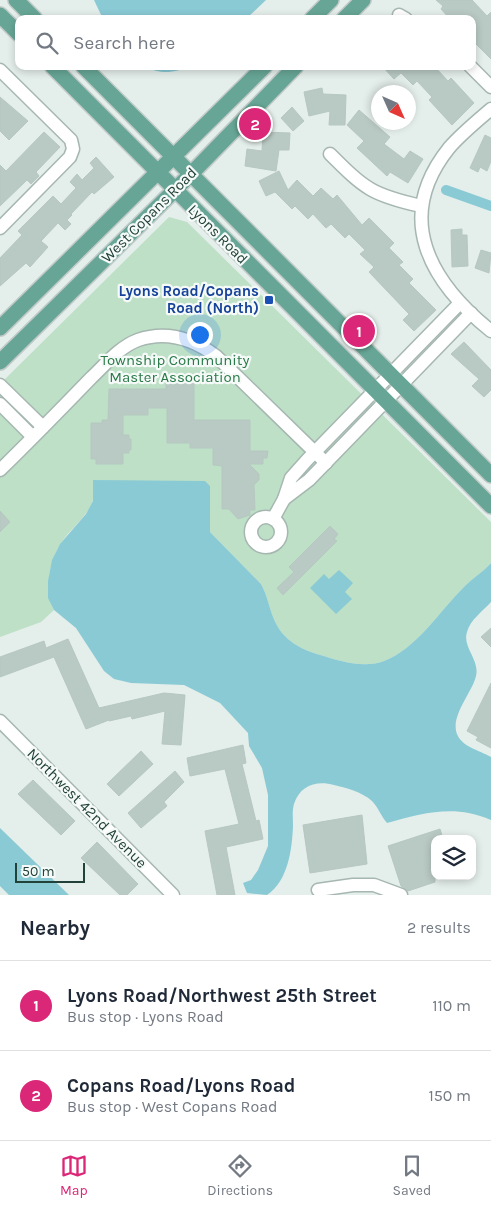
<!DOCTYPE html>
<meta charset="utf-8">
<style>
body{margin:0;font-family:Karla,sans-serif;background:#f6f6f7;color:#1f2937}
.controls{position:absolute;right:15px;bottom:15px;display:grid;overflow:hidden;border-radius:10px;box-shadow:0 2px 8px #0003}
.controls button{width:45px;height:45px;display:grid;place-items:center;padding:0;border:0;border-bottom:1px solid #e0e1e3;background:#fff;color:#1f2937;font:25px sans-serif}
.compass{position:absolute;left:371px;top:85px;width:45px;height:45px;border-radius:50%;background:#fff;box-shadow:0 2px 8px #0003;rotate:135deg}
.scale{position:absolute;left:15px;bottom:12px;width:70px;box-sizing:border-box;padding-left:5px;border:2px solid #224139;border-top:0;font-size:14px;line-height:18px;white-space:nowrap;color:#224139;-webkit-text-stroke:4px #f5faf8;paint-order:stroke}
.you{position:absolute;left:199px;top:334px;width:18px;height:18px;margin:-12px;border:4px solid #fff;border-radius:50%;background:#1a73e8;box-shadow:0 0 0 8px #1a73e833}
.badge{display:grid;place-items:center;width:32px;height:32px;border-radius:50%;background:#db2777;color:#fff;font-size:16px;font-weight:700}
.pin{position:absolute;translate:-50% -50%;border:2px solid #fff;box-shadow:0 1px 5px #0006}
.list{margin:0;padding:0;list-style:none}
h2{display:flex;justify-content:space-between;align-items:center;height:65px;margin:0;padding:0 20px;font-size:21px}
h2 small{font-size:16px;font-weight:400;color:#747a83}
.list li{display:grid;grid-template-columns:32px 1fr auto;gap:15px;align-items:center;box-sizing:border-box;height:90px;padding:0 20px;border-top:1px solid #e0e1e3}
.list b{display:block;font-size:19px;white-space:nowrap}
.list p{margin:0;font-size:16px;white-space:nowrap;color:#747a83}
.list em{font-size:16px;font-style:normal;color:#747a83}
.icon{flex:none;width:28px;height:28px;fill:none;stroke:currentColor;stroke-width:2;stroke-linecap:round;stroke-linejoin:round}
.map{position:relative;flex:none;width:491px;height:895px;overflow:hidden}
.search{position:absolute;background:#fff;box-shadow:0 2px 8px #0003;left:15px;right:15px;top:15px;height:55px;display:flex;align-items:center;gap:12px;box-sizing:border-box;padding:0 18px;border-radius:10px;color:#747a83;font-size:19px}
.sheet{height:245px;background:#fff}
nav{display:flex;justify-content:space-around;align-items:center;box-sizing:border-box;height:70px;border-top:1px solid #e0e1e3;background:#fff;font-size:14px;color:#747a83}
nav a{display:grid;justify-items:center;gap:2px}
nav .on{color:#db2777}
.map>svg:first-child{display:block}
</style>
<div class="map">
<svg width="491" height="895" viewBox="0 0 491 895">
<rect width="100%" height="100%" fill="#e4eeea"/>
<!-- green -->
<path fill="#bde0c6" d="M169 217 187 222 491 522V563C482 573 471 579 462 589 439 612 416 649 384 661 366 668 341 662 324 656 309 652 295 647 284 635 270 620 270 600 261 584L210 532V486L93 480C93 487 95 497 92 503 85 519 70 529 61 543 49 561 44 591 54 610L41 622 0 637V384Z"/>
<!-- water -->
<g fill="#8acad5">
<polygon points="94,0 266,0 246,19 103,19"/>
<path d="M146 66H191C177 72 160 76 146 66Z"/>
<path d="M93 480 205 481 210 486V532L261 584C270 600 270 620 284 635 295 647 309 652 324 656 341 662 366 668 384 661 416 649 439 612 462 589 471 579 482 573 491 563V602C483 611 470 620 467 632 462 647 480 660 476 676 472 693 450 716 457 734 462 747 479 750 491 757V820C454 804 424 813 387 823 381 816 378 807 372 801 362 792 347 788 334 785 317 780 300 785 294 804 292 810 293 819 293 826 292 850 288 881 267 895L247 893 243 883 251 880 258 870 268 846V795L262 768 249 746 248 733 220 703 184 685 131 683 114 679 104 671 76 628 54 610 48 598V581L52 560 60 544 86 514 93 501Z"/>
<polygon points="339,570 353,583 345,592 352,599 336,614 310,588 324,574 329,579"/>
<polygon points="0,829 0,828 69,895 9,895 0,886"/>
</g>
<g fill="none" stroke-linecap="round" stroke-linejoin="round">
<!-- canal -->
<polyline stroke="#8acad5" stroke-width="10" points="446,190 491,206"/>
</g>
<!-- building -->
<g fill="#b9c9c3" stroke="#b6c8c1">
<polygon points="436,0 472,0 487,16 491,12 491,59 472,40 472,19 450,19 441,9 443,6"/>
<polygon points="382,66 434,66 448,81 451,78 474,103 452,125 429,100 432,97 417,81 413,85 401,73 394,79"/>
<polygon points="322,88 323,94 346,95 345,125 329,125 330,111 309,116 304,92"/>
<polygon points="0,97 28,121 9,140 0,131"/>
<polygon points="292,107 304,121 293,131 281,118"/>
<polygon points="359,110 390,137 384,144 404,159 410,151 423,159 408,183 390,172 387,176 357,148 364,141 347,125"/>
<polygon points="44,132 60,147 36,172 39,176 31,184 27,180 0,206 0,165 6,171"/>
<polygon points="263,132 290,133 289,150 279,150 276,171 245,166 247,149 262,151"/>
<polygon points="485,135 491,138 491,161 487,171 480,167 478,172 470,168"/>
<polygon points="96,157 114,177 94,194 92,192 71,214 72,215 67,220 71,224 65,230 58,223 41,241 48,247 30,267 26,263 0,286 0,258 22,235 18,231 53,196 61,204 76,188 70,182 77,174 82,180 94,168 90,163"/>
<polygon points="279,171 288,190 297,180 313,196 321,188 333,199 337,195 362,225 369,218 394,243 389,248 403,262 399,265 413,279 409,283 436,310 414,331 403,320 409,314 369,272 374,267 360,254 365,250 349,234 345,238 331,224 326,228 313,214 308,219 295,206 292,209 275,192 266,196 259,181"/>
<polygon points="462,229 462,235 467,235 468,266 452,267 451,230"/>
<polygon points="481,250 491,253 489,273 475,268"/>
<polygon points="464,342 491,370 491,390 484,397 472,386 479,379 451,354"/>
<polygon points="166,380 194,380 194,420 250,420 250,451 268,451 267,458 263,458 263,464 249,464 259,474 259,480 254,485 255,510 250,510 250,515 238,519 229,509 222,509 222,466 213,465 213,448 190,448 190,443 167,443 167,408 148,408 148,415 123,415 123,435 129,435 129,439 131,439 131,450 129,450 129,453 123,453 123,464 96,464 96,459 91,459 91,423 102,423 102,420 108,420 109,389 166,389"/>
<polygon points="0,511 10,522 0,532"/>
<polygon points="330,526 338,534 334,539 337,541 283,595 277,588 294,572 289,567"/>
<polygon points="491,628 491,647 481,637"/>
<polygon points="68,639 99,708 164,693 185,695 181,745 162,744 165,711 132,719 131,716 109,721 109,720 86,729 54,657 0,677 0,657 44,641 46,648"/>
<polygon points="491,683 491,748 476,740 478,737 467,731"/>
<polygon points="243,745 246,763 242,764 256,821 259,820 263,839 226,847 235,895 217,895 205,831 239,824 225,769 190,776 187,758"/>
<polygon points="141,751 153,764 119,796 107,784"/>
<polygon points="175,771 184,782 164,802 167,806 141,828 128,813"/>
<polygon points="33,780 75,821 61,835 18,794"/>
<polygon points="362,815 367,864 310,873 303,825"/>
<polygon points="440,829 443,839 435,839 435,882 408,891 401,886 388,846"/>
<polygon points="97,842 138,884 127,895 120,895 81,858"/>
</g>
<g fill="none" stroke-linecap="round" stroke-linejoin="round">
<!-- minor casing -->
<g stroke="#a6b7b1" stroke-width="15">
<g id="minor">
<polyline points="399,15 406,19"/>
<polyline points="470,66 491,87"/>
<polyline points="0,70 71,140 73,149 70,157 0,228"/>
<path d="M491 109C477 121 461 134 449 148 393 218 430 282 491 331"/>
<path d="M330 154C365 189 372 195 421 206"/>
<polyline points="0,385 43,427"/>
<polyline points="0,404 33,437"/>
<path d="M0 470C31 440 61 409 91 378 105 365 119 347 138 340 167 330 193 339 216 356L326 463"/>
<polyline points="284,499 309,480 471,313"/>
<circle cx="266" cy="532" r="15"/>
<polyline points="273,519 284,499 291,478 307,460 460,303"/>
<polyline points="0,721 173,895"/>
<polyline points="318,890 353,885 374,885 401,895"/>
</g>
</g>
<!-- major casing -->
<g stroke="#c1cac8" stroke-width="18">
<g id="major">
<polyline points="16,0 35,19"/>
<polyline points="0,15 19,34"/>
<polyline points="312,19 331,0"/>
<polyline points="344,19 363,0"/>
<polyline points="52,66 491,506"/>
<polyline points="83,66 491,475"/>
<polyline points="0,328 265,66"/>
<polyline points="0,362 191,174 296,66"/>
</g>
</g>
<!-- minor -->
<use href="#minor" stroke="#fff" stroke-width="12"/>
<!-- major -->
<use href="#major" stroke="#67a696" stroke-width="15"/>
</g>
<!-- markers -->
<rect fill="#1a4fb4" stroke="#f5faf8" stroke-width="2" x="264" y="295" width="10" height="10" rx="2.5"/>
<g text-anchor="middle" stroke-width="4.5" stroke-linejoin="round" paint-order="stroke">
<!-- street labels -->
<g font-size="15" fill="#224139" stroke="#f5faf8">
<text transform="translate(149 215) rotate(-45)" y="5">West Copans Road</text>
<text transform="translate(218 234) rotate(45)" y="5">Lyons Road</text>
<text transform="translate(87 808) rotate(45)" y="5">Northwest 42nd Avenue</text>
</g>
<!-- transit labels -->
<g font-size="15" font-weight="bold" fill="#164399" stroke="#f5faf8" text-anchor="end">
<text x="259" y="296">Lyons Road/Copans<tspan x="259" dy="17">Road (North)</tspan></text>
</g>
<!-- park labels -->
<g font-size="15" fill="#2a7a49" stroke="#f5faf8">
<text x="175" y="365">Township Community<tspan x="175" dy="17">Master Association</tspan></text>
</g>
</g>
</svg>
<div class="controls">
<button><svg class="icon" aria-label="layers" viewBox="0 0 24 24"><path d="M12 4l9 5-9 5-9-5zM3 14l9 5 9-5"/></svg></button>
</div>
<svg class="compass" viewBox="-18 -18 36 36"><path d="M0-13l5 13h-10z" fill="#e53935"/><path d="M0 13l5-13h-10z" fill="#747a83"/></svg>
<div class="scale">50 m</div>
<div class="you"></div>
<div class="pin badge" style="left:359px;top:331px">1</div>
<div class="pin badge" style="left:255px;top:124px">2</div>
<div class="search"><svg class="icon" aria-label="search" viewBox="0 0 24 24"><circle cx="10" cy="10" r="6"/><path d="M15 15l6 6"/></svg>Search here</div>
</div>
<section class="sheet">
<h2>Nearby<small>2 results</small></h2>
<ul class="list">
<li><span class="badge">1</span><div><b>Lyons Road/Northwest 25th Street</b><p>Bus stop · Lyons Road</p></div><em>110 m</em></li>
<li><span class="badge">2</span><div><b>Copans Road/Lyons Road</b><p>Bus stop · West Copans Road</p></div><em>150 m</em></li>
</ul>
</section>
<nav>
<a class="on"><svg class="icon" aria-label="map" viewBox="0 0 24 24"><path d="M3 6l6-2 6 2 6-2v14l-6 2-6-2-6 2zM9 4v14M15 6v14"/></svg>Map</a>
<a><svg class="icon" aria-label="directions" viewBox="0 0 24 24"><path d="M12 3l9 9-9 9-9-9zM9 14v-3h6M13 9l2 2-2 2"/></svg>Directions</a>
<a><svg class="icon" aria-label="saved" viewBox="0 0 24 24"><path d="M7 4h10v16l-5-4-5 4z"/></svg>Saved</a>
</nav>
